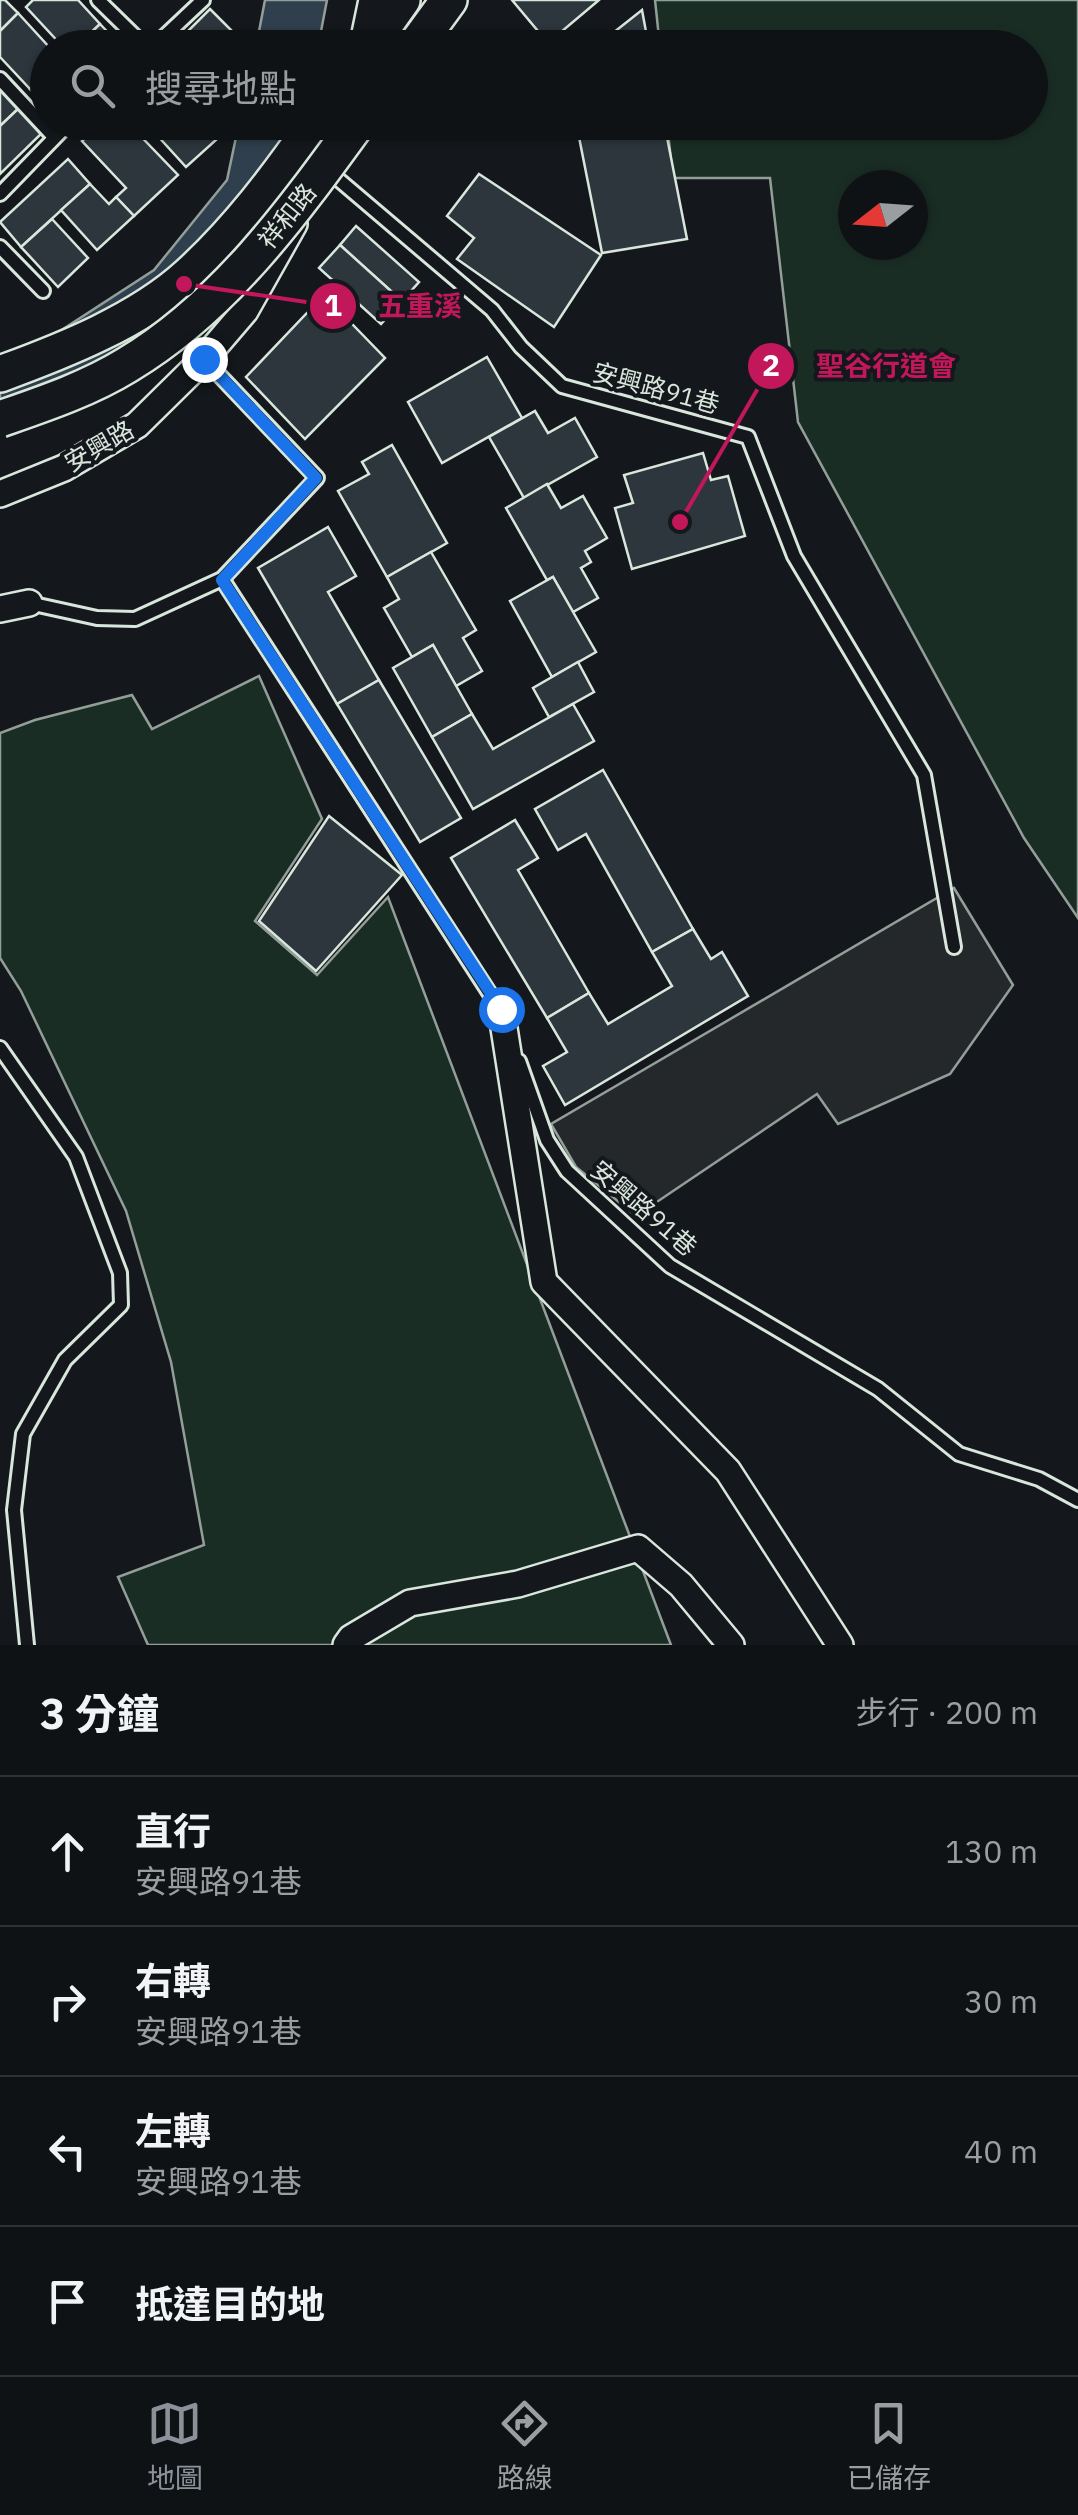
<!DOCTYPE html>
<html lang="zh-TW">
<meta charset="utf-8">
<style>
body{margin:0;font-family:"IBM Plex Sans","Noto Sans TC",sans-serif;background:#181b1e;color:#f1f3f6}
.compass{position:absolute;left:838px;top:170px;width:90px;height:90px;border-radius:50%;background:#0f1215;box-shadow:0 2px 8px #0004;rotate:253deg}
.stop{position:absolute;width:30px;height:30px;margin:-22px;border:8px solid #1a73e8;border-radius:50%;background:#fff}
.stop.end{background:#1a73e8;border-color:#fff;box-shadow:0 2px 10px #0008}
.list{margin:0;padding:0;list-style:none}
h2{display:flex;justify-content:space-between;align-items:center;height:130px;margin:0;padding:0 40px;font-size:42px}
h2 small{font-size:32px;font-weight:400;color:#9b9ea0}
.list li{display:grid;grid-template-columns:65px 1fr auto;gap:30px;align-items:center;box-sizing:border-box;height:150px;padding:0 40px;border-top:2px solid #2f3234}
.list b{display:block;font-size:38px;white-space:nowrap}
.list p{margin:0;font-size:32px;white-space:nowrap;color:#9b9ea0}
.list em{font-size:32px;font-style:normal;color:#9b9ea0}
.icon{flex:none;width:55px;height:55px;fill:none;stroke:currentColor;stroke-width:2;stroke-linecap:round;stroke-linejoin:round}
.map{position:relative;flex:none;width:1078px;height:1645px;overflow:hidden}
.search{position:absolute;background:#0f1215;box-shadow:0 2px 8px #0004;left:30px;right:30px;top:30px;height:110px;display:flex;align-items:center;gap:25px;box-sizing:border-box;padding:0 35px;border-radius:55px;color:#9b9ea0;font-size:38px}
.sheet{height:730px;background:#0f1215}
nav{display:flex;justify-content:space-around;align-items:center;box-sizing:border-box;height:140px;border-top:2px solid #2f3234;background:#0f1215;font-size:28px;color:#9b9ea0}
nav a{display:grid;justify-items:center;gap:5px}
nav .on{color:#8c9099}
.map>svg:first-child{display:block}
</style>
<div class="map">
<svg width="1078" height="1645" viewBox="0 0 1078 1645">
<rect width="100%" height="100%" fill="#14181c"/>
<!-- green -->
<g fill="#1a2d24" stroke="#939e99" stroke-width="2.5" fill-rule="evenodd">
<path d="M655 0H1078V918L1024 838 798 422 770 178H673L667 123 1030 122V48L660 47ZM853 185H913V245H853Z"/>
<polygon points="259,676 322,819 255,921 317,975 388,897 671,1645 148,1645 118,1577 204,1545 171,1362 126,1211 21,991 0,958 0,733 35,720 132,695 152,729"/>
</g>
<!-- parking -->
<polygon fill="#24282b" stroke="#939e99" stroke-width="2.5" points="954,888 1013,985 950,1074 838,1124 817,1094 636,1216 576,1167 551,1124"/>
<!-- water -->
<g fill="#2f3f4d" stroke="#939e99" stroke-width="2.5">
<polygon points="265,0 327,0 318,47 256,47"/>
<polygon points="239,123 300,123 227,298 0,432 0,356 43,342 154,270 227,180"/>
</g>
<!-- building -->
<g fill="#2c363c" stroke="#d8e6dc" stroke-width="2.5">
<polygon points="0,0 5,0 18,13 0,31"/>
<polygon points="33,0 78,0 100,24 75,48 64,48 26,7"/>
<polygon points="512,0 599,0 548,43"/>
<polygon points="210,9 237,36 225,48 171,48"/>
<polygon points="642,10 649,48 594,48"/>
<polygon points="18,13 50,48 48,48 48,73 30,89 0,57 0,31"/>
<polygon points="100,24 122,47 75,48"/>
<polygon points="48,73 48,107 30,89"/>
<polygon points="0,88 19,108 0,126"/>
<polygon points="19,108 43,132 0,174 0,126"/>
<polygon points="102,122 127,122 113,135"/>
<polygon points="127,122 178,175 134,216 116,197 126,188 82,141 102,123 113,135"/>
<polygon points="145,122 200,122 216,140 186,167"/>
<polygon points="576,122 664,122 687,239 602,253"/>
<polygon points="68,159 90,184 21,247 0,222"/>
<polygon points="479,174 601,255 554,327 457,259 474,238 447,216"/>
<polygon points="90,184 109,204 116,197 134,216 97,250 61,210"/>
<polygon points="52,219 88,258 58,287 21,247"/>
<polygon points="356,226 419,282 402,301 340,245"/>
<polygon points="340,245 402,301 381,324 319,268"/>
<polygon points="324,295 385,358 305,439 246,377"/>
<polygon points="487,357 522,418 442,463 408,402"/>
<polygon points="535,411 548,433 575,418 597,457 524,498 489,437"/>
<polygon points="392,445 447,543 387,577 338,491 369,474 362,462"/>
<polygon points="703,453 711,480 728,476 745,536 632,569 615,508 633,503 624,475"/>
<polygon points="547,484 561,508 583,496 607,538 585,551 591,562 581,568 598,598 573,612 553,577 547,580 506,508"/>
<polygon points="328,527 356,576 328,592 379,680 337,704 258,568"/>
<polygon points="431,552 476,630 463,638 482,671 456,686 433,645 412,657 384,608 399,599 387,577"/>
<polygon points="553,577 596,652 552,677 510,601"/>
<polygon points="433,645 472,714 432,737 393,668"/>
<polygon points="578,662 594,692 549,717 533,688"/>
<polygon points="379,680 461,818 420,842 337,704"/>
<polygon points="573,704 594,741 473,809 432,737 472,714 493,749"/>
<polygon points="603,770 693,929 652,952 586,834 558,850 535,809"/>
<polygon points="329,816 402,875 316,971 259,921"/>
<polygon points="515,820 538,858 518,870 589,993 547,1018 451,858"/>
<polygon points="693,929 711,959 722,952 748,996 565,1105 543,1066 567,1052 547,1018 589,993 608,1024 672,986 652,952"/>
</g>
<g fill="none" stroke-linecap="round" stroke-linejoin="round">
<!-- service casing -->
<g stroke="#d8e6dc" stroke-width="18">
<g id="service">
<polyline points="98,0 147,48"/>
<polyline points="152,48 203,0"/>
<polyline points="0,79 54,137"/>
<polyline points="325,168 492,310 521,347 562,386 748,437 794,556 924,775 954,947"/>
<polyline points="0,194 70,122"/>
<polyline points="0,247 43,291"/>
<polyline points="222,579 503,1014"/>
<polyline points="29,603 97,618 135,619 222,579 317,478 204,359"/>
<polyline points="0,1048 76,1157 120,1273 121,1305 65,1360 23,1434 14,1510 27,1645"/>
<polyline points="519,1061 547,1140 567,1171 670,1266 878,1389 959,1454 1039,1479 1078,1500"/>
</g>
</g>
<!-- minor casing -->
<g stroke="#d8e6dc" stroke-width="30">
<g id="minor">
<polyline points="362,48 372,0"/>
<polyline points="0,494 64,468 137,425 204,359 245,311 294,224"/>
<polyline points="0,609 29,603"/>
<polyline points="501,1009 544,1282 728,1471 840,1645"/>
<polyline points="346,1645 351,1638 410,1603 518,1584 638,1548 681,1585 731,1645"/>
</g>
</g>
<!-- secondary casing -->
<g stroke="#d8e6dc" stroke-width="40">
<g id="secondary">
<polyline points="368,48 402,0"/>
<polyline points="414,48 449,0"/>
<path d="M0 374C63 351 139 321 189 275 238 230 278 177 316 122"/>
</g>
</g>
<!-- service -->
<use href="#service" stroke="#14181c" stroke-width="12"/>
<!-- minor -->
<use href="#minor" stroke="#14181c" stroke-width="25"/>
<!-- secondary -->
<use href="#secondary" stroke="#14181c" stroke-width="35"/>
<!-- secondary-bridge casing -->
<g stroke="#d8e6dc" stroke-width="40" stroke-linecap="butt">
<path id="secondary-bridge" d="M0 419C43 404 88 389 127 365 225 306 292 213 358 122"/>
</g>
<!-- secondary-bridge -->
<use href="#secondary-bridge" stroke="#14181c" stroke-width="35"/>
</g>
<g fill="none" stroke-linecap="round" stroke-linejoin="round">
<!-- route -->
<polyline stroke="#1a73e8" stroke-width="12" points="204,359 316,478 222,580 501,1009"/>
</g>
<g text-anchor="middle" stroke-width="8" stroke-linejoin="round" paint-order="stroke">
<!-- street labels -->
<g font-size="25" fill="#d8e6dc" stroke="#14181c">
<text transform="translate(287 216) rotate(-51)" y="9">祥和路</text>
<text transform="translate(656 388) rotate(15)" y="9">安興路91巷</text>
<text transform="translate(99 446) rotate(-30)" y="9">安興路</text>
<text transform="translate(644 1208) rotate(41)" y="9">安興路91巷</text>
</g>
</g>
<!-- callouts -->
<path fill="none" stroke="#c2185b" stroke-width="4" d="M184 284L333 306M680 522L771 366"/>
<g fill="#c2185b" stroke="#14181c" stroke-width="4">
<circle cx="184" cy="284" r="10"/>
<circle cx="680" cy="522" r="10"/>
<circle cx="333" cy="306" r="25"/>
<circle cx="771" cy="366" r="25"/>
</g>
<g font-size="30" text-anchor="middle" font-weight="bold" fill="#fff">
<text x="333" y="316">1</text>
<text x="771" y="376">2</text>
</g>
<g font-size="28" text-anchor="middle" font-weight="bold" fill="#c2185b" stroke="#14181c" stroke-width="8" stroke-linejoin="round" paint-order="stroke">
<text x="420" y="316">五重溪</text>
<text x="886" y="376">聖谷行道會</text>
</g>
</svg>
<svg class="compass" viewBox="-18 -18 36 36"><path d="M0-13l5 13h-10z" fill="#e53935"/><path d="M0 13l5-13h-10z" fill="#9b9ea0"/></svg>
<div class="stop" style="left:501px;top:1009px"></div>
<div class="stop end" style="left:204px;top:359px"></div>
<div class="search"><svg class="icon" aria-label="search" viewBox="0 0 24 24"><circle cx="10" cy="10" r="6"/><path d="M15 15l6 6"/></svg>搜尋地點</div>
</div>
<section class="sheet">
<h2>3 分鐘<small>步行 · 200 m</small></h2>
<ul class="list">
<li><svg class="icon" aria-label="ahead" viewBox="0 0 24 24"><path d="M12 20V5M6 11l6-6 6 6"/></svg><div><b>直行</b><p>安興路91巷</p></div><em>130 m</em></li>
<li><svg class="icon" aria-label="right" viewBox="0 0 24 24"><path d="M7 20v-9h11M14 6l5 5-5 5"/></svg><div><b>右轉</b><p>安興路91巷</p></div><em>30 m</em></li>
<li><svg class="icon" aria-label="left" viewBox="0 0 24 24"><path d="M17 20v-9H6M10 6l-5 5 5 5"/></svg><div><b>左轉</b><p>安興路91巷</p></div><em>40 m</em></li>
<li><svg class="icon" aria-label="arrive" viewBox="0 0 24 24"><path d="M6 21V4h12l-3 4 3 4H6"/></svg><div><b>抵達目的地</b></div></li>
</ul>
</section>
<nav>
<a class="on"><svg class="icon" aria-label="map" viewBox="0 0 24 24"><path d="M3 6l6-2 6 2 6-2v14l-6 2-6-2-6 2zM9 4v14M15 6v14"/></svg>地圖</a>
<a><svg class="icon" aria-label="directions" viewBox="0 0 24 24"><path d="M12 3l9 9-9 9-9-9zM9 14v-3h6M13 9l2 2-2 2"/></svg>路線</a>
<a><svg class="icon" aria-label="saved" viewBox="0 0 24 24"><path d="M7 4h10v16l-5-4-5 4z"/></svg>已儲存</a>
</nav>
